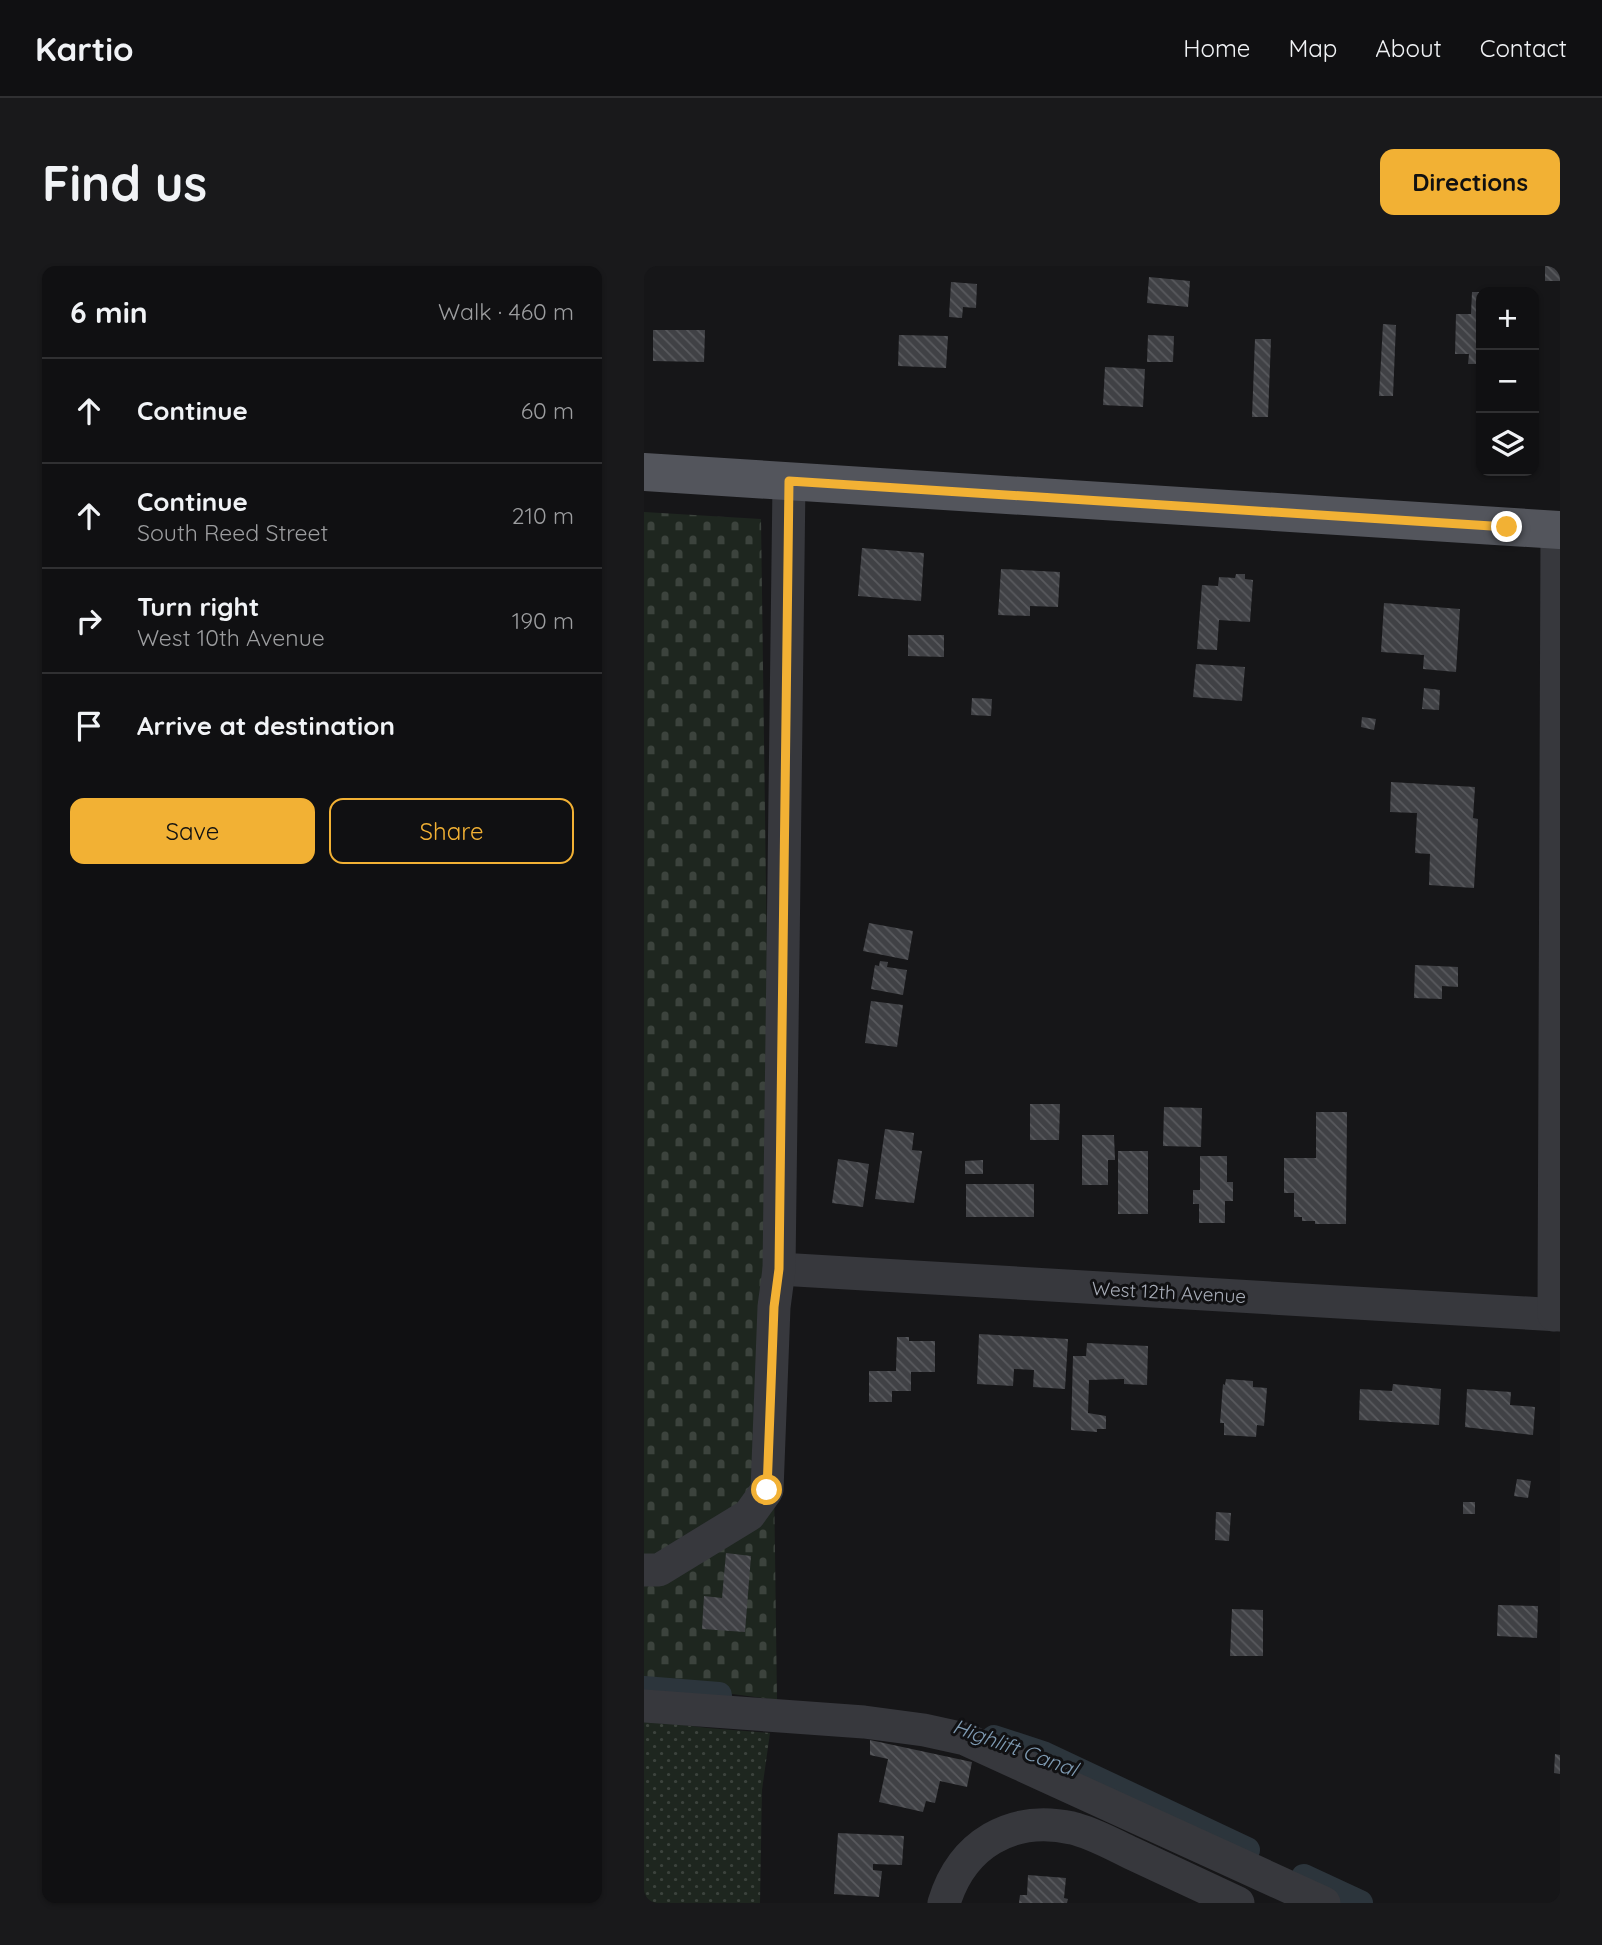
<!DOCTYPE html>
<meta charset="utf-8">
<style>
body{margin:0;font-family:Quicksand,sans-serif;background:#19191b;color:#f1f3f6}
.controls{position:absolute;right:21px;top:21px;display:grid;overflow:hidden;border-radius:14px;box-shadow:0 2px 5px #0004}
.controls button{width:63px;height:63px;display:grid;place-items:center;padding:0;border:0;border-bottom:2px solid #303032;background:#101012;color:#f1f3f6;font:35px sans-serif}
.stop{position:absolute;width:21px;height:21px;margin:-16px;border:5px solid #f2b134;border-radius:50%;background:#fff}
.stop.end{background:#f2b134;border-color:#fff;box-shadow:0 2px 7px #0008}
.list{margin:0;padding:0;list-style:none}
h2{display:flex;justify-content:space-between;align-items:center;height:91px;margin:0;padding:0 28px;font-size:30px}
h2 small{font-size:23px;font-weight:400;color:#9c9d9f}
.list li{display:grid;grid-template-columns:46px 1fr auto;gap:21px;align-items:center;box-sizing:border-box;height:105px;padding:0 28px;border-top:2px solid #303032}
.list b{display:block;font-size:26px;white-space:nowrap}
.list p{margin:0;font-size:23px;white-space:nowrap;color:#9c9d9f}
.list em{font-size:23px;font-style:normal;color:#9c9d9f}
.actions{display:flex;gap:14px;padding:21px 28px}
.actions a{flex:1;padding:16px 0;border:2px solid #f2b134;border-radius:14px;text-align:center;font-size:24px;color:#f2b134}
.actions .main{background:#f2b134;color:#111}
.icon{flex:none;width:38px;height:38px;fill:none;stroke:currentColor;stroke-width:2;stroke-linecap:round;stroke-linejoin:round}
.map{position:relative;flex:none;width:916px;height:1637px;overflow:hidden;border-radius:14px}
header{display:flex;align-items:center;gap:42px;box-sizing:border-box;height:98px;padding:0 35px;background:#101012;border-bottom:2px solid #303032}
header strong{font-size:33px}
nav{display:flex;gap:38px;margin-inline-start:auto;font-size:24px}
.intro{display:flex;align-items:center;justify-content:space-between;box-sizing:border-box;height:168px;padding:0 42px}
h1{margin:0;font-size:49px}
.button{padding:18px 32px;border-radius:14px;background:#f2b134;color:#111;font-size:24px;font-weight:700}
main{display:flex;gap:42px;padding:0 42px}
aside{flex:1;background:#101012;border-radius:14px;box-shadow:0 2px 5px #0004}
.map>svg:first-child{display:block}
</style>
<header>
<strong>Kartio</strong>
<nav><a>Home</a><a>Map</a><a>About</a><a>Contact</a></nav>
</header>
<div class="intro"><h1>Find us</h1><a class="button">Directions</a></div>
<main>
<aside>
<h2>6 min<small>Walk · 460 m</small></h2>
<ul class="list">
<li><svg class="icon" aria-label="ahead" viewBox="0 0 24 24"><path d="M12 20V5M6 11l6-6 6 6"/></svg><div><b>Continue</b></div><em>60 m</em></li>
<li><svg class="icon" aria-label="ahead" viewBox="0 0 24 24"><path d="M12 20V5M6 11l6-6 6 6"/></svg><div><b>Continue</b><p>South Reed Street</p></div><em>210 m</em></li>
<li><svg class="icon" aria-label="right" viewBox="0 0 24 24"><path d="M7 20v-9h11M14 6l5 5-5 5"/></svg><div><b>Turn right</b><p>West 10th Avenue</p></div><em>190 m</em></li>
<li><svg class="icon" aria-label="arrive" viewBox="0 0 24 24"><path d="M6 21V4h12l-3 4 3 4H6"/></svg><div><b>Arrive at destination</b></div></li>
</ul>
<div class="actions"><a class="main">Save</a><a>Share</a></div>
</aside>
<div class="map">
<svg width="916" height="1637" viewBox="0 0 916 1637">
<defs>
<pattern id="grass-dots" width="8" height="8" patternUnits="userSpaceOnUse" patternTransform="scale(1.75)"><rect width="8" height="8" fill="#1e261f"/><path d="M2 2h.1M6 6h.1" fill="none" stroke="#3c433d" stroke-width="1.8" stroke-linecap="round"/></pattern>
<pattern id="cemetery-stones" width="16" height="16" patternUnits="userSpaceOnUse" patternTransform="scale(1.75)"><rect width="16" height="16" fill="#1e261f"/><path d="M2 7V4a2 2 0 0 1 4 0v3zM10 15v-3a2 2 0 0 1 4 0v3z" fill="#3c433d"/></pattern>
<pattern id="building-back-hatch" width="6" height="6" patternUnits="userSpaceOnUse" patternTransform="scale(1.75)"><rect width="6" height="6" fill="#404145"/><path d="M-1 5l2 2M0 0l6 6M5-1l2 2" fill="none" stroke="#595a5e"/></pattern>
</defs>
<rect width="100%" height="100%" fill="#161618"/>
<!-- grass -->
<polygon fill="url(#grass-dots)" points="0,1454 64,1462 126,1467 118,1524 116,1637 0,1637"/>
<!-- cemetery -->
<polygon fill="url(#cemetery-stones)" points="0,246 117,253 133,1434 0,1416"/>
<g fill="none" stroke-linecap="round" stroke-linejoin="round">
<!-- canal -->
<g stroke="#2c353c" stroke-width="26">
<polyline points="0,1423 75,1429"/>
<polyline points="350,1472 399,1488 603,1584"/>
<polyline points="660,1611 716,1637"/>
</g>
</g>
<!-- building -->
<g fill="url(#building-back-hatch)">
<rect x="901" y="0" width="15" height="15"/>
<polygon points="505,11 546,15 544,41 503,37"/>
<polygon points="307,16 333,18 332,42 319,41 318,52 305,51"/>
<polygon points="828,26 837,26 837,98 824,98 825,88 811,88 812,48 827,48"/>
<polygon points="739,58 752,59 749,130 735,130"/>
<polygon points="9,64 61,64 60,96 9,95"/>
<polygon points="255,69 304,70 302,102 254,100"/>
<polygon points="504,69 530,70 529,96 503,96"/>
<polygon points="611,73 627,73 624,151 608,151"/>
<polygon points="890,74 893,74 892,103 890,103"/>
<polygon points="461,101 501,103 499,141 459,139"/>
<polygon points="218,282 280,287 277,335 214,330"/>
<polygon points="357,303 416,306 414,341 386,340 386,350 354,349"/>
<polygon points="592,308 601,308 601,313 609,314 606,356 575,354 573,384 553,383 558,319 574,320 575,311 591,312"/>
<polygon points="740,337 816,343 812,406 779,403 780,389 737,386"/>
<polygon points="264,369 300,369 300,391 264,390"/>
<polygon points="552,398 601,401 598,435 549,431"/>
<polygon points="780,422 796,424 795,444 778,443"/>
<polygon points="328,432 348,433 347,450 327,449"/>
<polygon points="718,451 732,453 730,464 717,461"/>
<polygon points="747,516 831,521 829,552 834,553 830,622 785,619 786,588 771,587 773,547 746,546"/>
<polygon points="225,657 269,665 264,694 219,685"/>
<polygon points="236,695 244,696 243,701 263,704 259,729 227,723 231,699 235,700"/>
<polygon points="771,699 814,701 814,721 798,720 798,733 770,732"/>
<polygon points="227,735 259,739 253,781 221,777"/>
<polygon points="386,838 416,838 415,874 386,874"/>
<polygon points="520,841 558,842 557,881 519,880"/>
<polygon points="672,846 703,846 702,958 671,958 671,955 658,955 658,951 650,951 650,927 640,927 640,892 672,892"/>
<polygon points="241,863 270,867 268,884 278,885 270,937 231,933"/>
<polygon points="438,869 470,869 471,894 464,894 464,919 438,919"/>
<rect x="474" y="885" width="30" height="63"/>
<polygon points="556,890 583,890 583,916 589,916 589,935 581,935 581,957 555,957 555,938 549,938 549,924 556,924"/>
<polygon points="194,893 225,898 219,941 188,937"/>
<polygon points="339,894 339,908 321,908 321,895"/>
<rect x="322" y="918" width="68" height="33"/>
<polygon points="335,1068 424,1073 421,1123 389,1121 390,1104 370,1103 369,1120 333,1118"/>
<polygon points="253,1071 265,1071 265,1075 291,1075 291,1106 267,1106 267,1125 248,1125 248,1136 225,1136 225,1105 252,1105"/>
<polygon points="443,1077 504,1080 503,1119 480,1118 480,1113 445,1114 444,1147 462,1150 462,1163 453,1163 453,1166 427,1164 429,1090 442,1090"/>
<polygon points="582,1113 609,1115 609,1121 623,1122 620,1160 613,1159 612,1171 580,1169 580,1157 576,1157 579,1118 581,1119"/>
<polygon points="749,1118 797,1123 795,1159 715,1154 716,1123 748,1125"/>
<polygon points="823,1123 867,1126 866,1139 891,1141 889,1169 821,1161"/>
<polygon points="873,1213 887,1215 884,1232 870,1230"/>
<rect x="819" y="1236" width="12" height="12"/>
<polygon points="572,1246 587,1247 585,1275 571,1274"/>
<polygon points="82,1287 107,1290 101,1366 58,1363 60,1330 78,1332"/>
<polygon points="854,1339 894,1340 893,1372 853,1370"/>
<polygon points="588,1343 619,1344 619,1390 586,1390"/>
<polygon points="226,1474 328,1496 323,1521 296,1515 291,1537 282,1535 279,1546 235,1536 244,1493 226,1489"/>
<polygon points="911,1488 916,1489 916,1508 910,1507"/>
<polygon points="194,1567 260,1570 258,1599 229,1598 229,1604 238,1605 235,1631 190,1628"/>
<polygon points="384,1609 422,1612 420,1632 424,1633 423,1637 375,1637 376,1629 383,1629"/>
</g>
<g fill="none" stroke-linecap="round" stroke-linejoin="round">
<!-- minor -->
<g stroke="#37383d" stroke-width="33">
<polyline points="135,1003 916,1049"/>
<polyline points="910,1049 913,264"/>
<polyline points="0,1304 15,1304 105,1249 123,1224 130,1041 135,1003 145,216"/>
<polyline points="0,1440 220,1456 280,1464 321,1473 680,1637"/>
<path d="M300 1637C318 1578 367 1549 428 1562 449 1567 468 1578 487 1587 523 1604 558 1620 594 1637"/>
</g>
<!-- major -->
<polyline stroke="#53555c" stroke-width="38" points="0,206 916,264"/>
</g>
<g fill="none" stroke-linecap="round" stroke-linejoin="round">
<!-- route -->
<polyline stroke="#f2b134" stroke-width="9" points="123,1224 130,1041 135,1003 145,215 863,261"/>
</g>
<g text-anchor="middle" stroke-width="6" stroke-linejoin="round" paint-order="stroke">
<!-- street labels -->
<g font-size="19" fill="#a8adb8" stroke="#111113">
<text transform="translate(525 1026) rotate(3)" y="7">West 12th Avenue</text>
</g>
<!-- water labels -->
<g font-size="21" font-style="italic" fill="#7f9bb3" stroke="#111113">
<text transform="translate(371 1482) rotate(20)" y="7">Highlift Canal</text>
</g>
</g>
</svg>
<div class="controls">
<button>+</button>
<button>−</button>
<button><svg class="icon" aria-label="layers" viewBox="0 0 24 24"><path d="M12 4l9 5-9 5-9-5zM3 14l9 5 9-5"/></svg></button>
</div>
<div class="stop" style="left:123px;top:1224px"></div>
<div class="stop end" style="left:863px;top:261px"></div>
</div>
</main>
